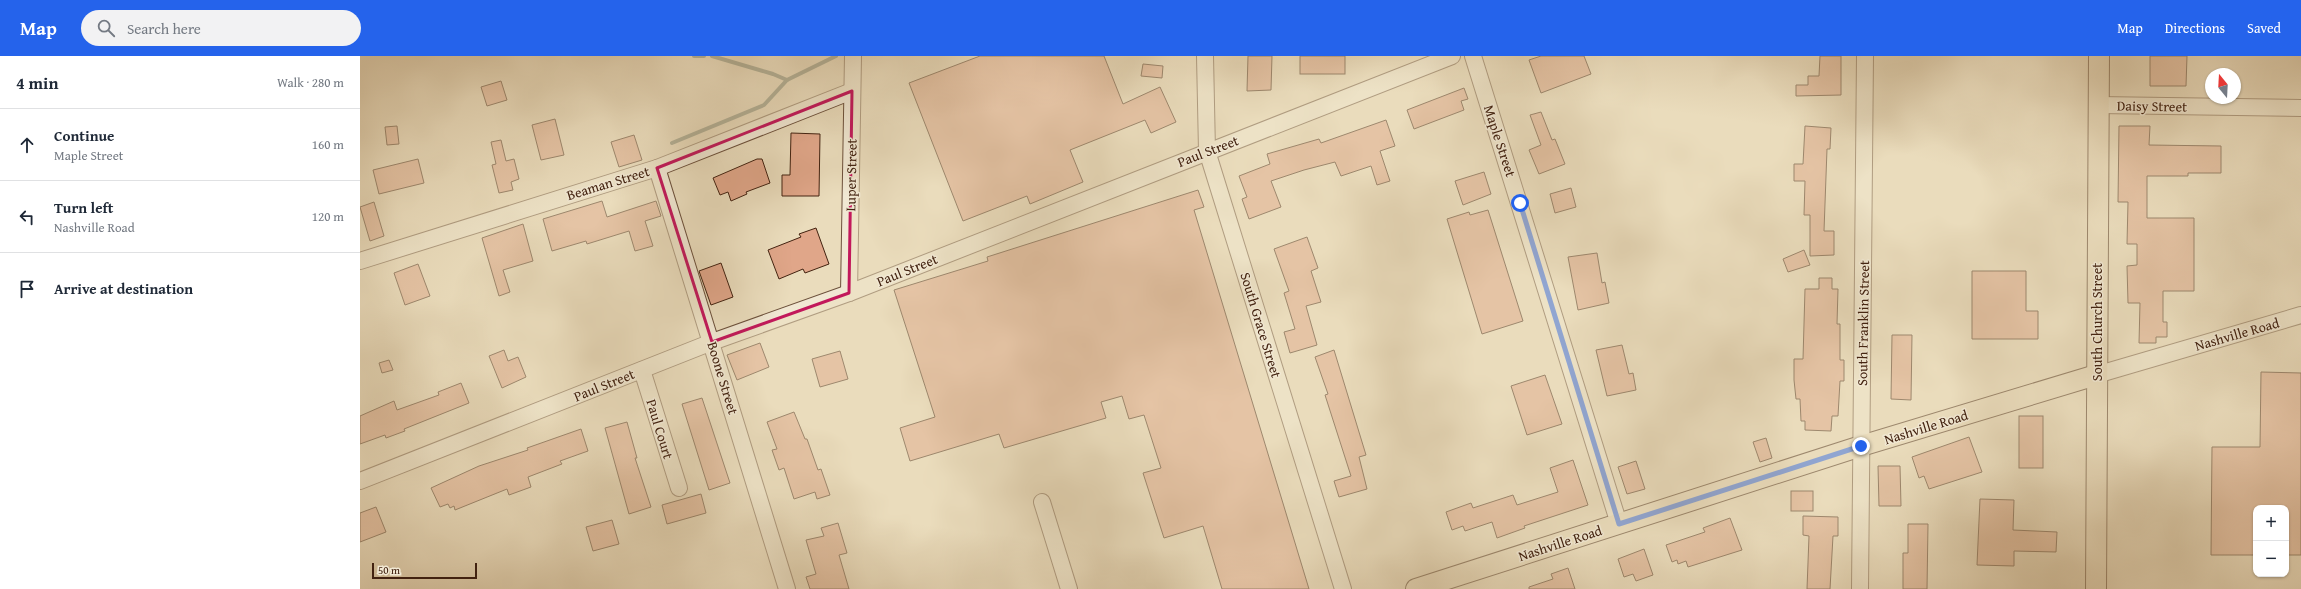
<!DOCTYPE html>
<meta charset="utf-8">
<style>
body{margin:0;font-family:"Gentium Book Plus",serif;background:#f2f2f3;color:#1f2937}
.controls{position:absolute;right:12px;bottom:12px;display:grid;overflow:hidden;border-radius:8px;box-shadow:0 1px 3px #0004}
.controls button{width:36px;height:36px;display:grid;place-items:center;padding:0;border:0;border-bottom:1px solid #e0e1e3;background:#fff;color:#1f2937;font:20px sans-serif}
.compass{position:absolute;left:1845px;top:12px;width:36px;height:36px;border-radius:50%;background:#fff;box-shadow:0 1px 3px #0004;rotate:342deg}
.scale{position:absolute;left:12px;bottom:10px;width:105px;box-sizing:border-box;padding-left:4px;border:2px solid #422210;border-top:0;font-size:11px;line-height:14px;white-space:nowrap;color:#422210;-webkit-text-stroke:3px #f1e8d3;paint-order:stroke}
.stop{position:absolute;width:12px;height:12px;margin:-9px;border:3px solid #2563eb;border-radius:50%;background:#fff}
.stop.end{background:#2563eb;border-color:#fff;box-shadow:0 1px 4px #0008}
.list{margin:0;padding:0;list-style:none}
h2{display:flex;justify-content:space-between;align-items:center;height:52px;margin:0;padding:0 16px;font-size:17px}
h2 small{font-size:13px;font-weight:400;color:#747a83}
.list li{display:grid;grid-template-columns:26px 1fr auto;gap:12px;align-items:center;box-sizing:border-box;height:72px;padding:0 16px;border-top:1px solid #e0e1e3}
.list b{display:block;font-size:15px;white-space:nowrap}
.list p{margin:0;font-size:13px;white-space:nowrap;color:#747a83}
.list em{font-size:13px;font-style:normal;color:#747a83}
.icon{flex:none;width:22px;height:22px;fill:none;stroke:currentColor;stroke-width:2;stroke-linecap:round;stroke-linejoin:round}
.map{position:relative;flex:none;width:1941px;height:533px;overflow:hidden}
header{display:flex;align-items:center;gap:24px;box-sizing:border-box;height:56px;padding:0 20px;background:#2563eb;color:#fff}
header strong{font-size:19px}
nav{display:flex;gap:22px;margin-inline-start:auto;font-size:14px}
.search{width:280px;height:36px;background:#f2f2f3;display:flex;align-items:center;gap:10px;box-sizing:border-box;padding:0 14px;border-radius:22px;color:#747a83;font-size:15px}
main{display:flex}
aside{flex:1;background:#fff}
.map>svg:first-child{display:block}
</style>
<header>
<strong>Map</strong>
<div class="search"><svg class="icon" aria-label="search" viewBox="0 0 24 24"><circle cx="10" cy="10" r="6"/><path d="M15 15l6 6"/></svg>Search here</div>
<nav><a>Map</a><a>Directions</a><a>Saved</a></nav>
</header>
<main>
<aside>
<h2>4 min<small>Walk · 280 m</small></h2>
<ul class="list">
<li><svg class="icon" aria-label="ahead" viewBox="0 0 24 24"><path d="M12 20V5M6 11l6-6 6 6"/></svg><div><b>Continue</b><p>Maple Street</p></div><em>160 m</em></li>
<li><svg class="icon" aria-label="left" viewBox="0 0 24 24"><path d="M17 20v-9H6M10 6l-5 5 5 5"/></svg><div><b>Turn left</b><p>Nashville Road</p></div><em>120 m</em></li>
<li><svg class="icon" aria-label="arrive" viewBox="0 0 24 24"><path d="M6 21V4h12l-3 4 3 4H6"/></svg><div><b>Arrive at destination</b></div></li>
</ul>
</aside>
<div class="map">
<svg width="1941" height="533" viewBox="0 0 1941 533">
<rect width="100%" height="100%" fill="#eadcbc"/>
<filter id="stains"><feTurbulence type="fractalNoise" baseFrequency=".005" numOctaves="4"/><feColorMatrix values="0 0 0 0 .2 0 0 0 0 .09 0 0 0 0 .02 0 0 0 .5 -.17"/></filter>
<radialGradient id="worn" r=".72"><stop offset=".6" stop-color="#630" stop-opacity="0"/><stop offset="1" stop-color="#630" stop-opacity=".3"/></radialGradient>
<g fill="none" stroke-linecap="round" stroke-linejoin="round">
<!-- stream -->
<g stroke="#767e6d" stroke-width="4">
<polyline points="334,0 344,0"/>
<polyline points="352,0 413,18 427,24"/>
<polyline points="312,87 404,49 427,24 476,0"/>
</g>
</g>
<!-- building -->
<g fill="#e0a689" stroke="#422210">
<polygon points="620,0 744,0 763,48 800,31 816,66 791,77 785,64 710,94 723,126 670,148 667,140 603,165 549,27"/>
<polygon points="888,0 912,0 911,34 887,35"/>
<rect x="940" y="0" width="45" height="18"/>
<polygon points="1181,0 1224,0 1231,18 1181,37 1169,4"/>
<polygon points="1460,0 1481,0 1481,39 1436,40 1436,29 1448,29 1448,20 1459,20"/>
<polygon points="1790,0 1827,0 1826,30 1790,30"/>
<polygon points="783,8 803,10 802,22 781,20"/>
<polygon points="141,25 147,44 127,50 121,31"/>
<polygon points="1104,32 1108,43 1101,45 1104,54 1054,73 1047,54"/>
<polygon points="1181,56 1192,84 1195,83 1205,108 1179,118 1169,94 1181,89 1170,59"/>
<polygon points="195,63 204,99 181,104 172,69"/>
<polygon points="1026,64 1035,90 1020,95 1030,125 1017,129 1011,110 981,120 975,106 944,114 911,125 921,151 889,163 882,143 887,141 879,120 910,108 907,98 959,83 961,87"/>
<polygon points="37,70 39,88 27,89 25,71"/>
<polygon points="1445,70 1471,72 1470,93 1467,93 1464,175 1474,175 1474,199 1450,200 1450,159 1444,159 1445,125 1434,125 1434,108 1443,108"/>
<polygon points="1759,70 1790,70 1789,89 1861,90 1861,117 1828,117 1828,120 1787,120 1787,162 1834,162 1834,235 1803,235 1803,266 1807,266 1807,281 1796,281 1796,287 1779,287 1780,247 1768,247 1767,210 1777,209 1777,188 1767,188 1768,146 1758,146"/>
<polygon points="431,77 460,78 459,140 422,140 422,119 430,119"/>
<polygon points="274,79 282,104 259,111 251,86"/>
<polygon points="141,84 146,105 154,103 159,123 151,126 153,134 139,137 132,109 136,108 131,86"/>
<polygon points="58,103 64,127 19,138 13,114"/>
<polygon points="397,103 402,103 410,127 386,136 387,138 371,145 368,136 360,139 353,122"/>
<polygon points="1124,116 1131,138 1103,149 1095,125"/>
<polygon points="1211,132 1216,151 1195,157 1190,138"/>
<polygon points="838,134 844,151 834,154 949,533 862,533 843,470 804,482 783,417 801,412 784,359 769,363 762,340 741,346 746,362 644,392 639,378 550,405 540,372 575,361 534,234 628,205 627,201"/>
<polygon points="242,145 247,161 296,145 301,160 285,165 293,190 275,195 269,175 227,188 226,185 192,195 183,163"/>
<polygon points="14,146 24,180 10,185 0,151"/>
<polygon points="1128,154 1163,265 1122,278 1087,163 1109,156 1110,159"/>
<polygon points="163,168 173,205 143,214 150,236 139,240 122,182"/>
<polygon points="456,172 469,208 445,217 443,213 419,223 408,194 441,181 439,178"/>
<polygon points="947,181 958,212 951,215 961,246 946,250 957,289 930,297 924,276 935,273 924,237 929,235 914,193"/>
<polygon points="1444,194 1450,209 1428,216 1423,203"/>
<polygon points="1237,197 1242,227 1245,226 1249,247 1218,254 1208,201"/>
<polygon points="361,207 373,241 351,249 339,215"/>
<polygon points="58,208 70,240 45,249 34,217"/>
<polygon points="1612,215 1666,215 1666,255 1678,255 1678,283 1612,283"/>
<polygon points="1459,222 1472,222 1472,233 1478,233 1477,268 1480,268 1480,304 1484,304 1484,325 1480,325 1478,360 1472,360 1471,375 1445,374 1445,365 1441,365 1440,343 1436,343 1434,324 1434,303 1443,303 1445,233 1459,233"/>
<polygon points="1532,279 1552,279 1551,344 1531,343"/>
<polygon points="400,287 409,311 377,324 367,299"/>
<polygon points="1262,289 1269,318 1273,317 1276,334 1247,340 1236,294"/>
<polygon points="144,294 148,305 158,301 166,321 142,332 129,300"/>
<polygon points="974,294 1006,399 999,401 1007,433 979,441 974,425 991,420 965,339 968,338 955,301"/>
<polygon points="480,295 488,323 460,331 452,303"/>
<polygon points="29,304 33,314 22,317 19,307"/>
<polygon points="1901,316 1941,317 1941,499 1926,499 1926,452 1896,452 1896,499 1851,499 1852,391 1900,391"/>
<polygon points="1185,319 1202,368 1167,379 1151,330"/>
<polygon points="101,327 109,347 44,373 45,375 26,382 25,379 0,388 0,360 34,345 37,354 79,339 78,336"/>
<polygon points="342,342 370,427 349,434 322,348"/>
<polygon points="434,356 445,383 447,383 458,414 461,413 470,439 457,443 455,436 434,443 424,412 419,414 412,394 417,393 407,366"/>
<rect x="1659" y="360" width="24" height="52"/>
<polygon points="267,366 277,402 275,402 291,451 269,458 245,372"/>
<polygon points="221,373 228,395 200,405 202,408 168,421 171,431 149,439 147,433 95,454 94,450 90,452 88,448 80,451 71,432 119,410 168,394 167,392"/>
<polygon points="1609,381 1622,416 1569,433 1564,420 1559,422 1552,401"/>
<polygon points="1406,382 1412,402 1400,406 1393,386"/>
<polygon points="1213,404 1228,449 1164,470 1165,472 1137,482 1132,466 1105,475 1103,470 1092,474 1086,456 1111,447 1113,452 1153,439 1157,449 1198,436 1190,412"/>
<polygon points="1276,405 1285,433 1267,438 1258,411"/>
<polygon points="1518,410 1540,410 1541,450 1519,450"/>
<rect x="1431" y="435" width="22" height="20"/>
<polygon points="341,438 346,457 307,468 302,449"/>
<polygon points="1620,443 1654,444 1653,474 1697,476 1696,496 1654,495 1654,510 1617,509"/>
<polygon points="16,451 26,476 0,486 0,457"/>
<polygon points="1443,460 1478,461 1478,480 1473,480 1470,533 1447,533 1449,480 1443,479"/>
<polygon points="1370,462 1382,494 1328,511 1326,505 1318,508 1317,504 1312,506 1306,489 1345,476 1343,472"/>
<polygon points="252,464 259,488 233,495 226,471"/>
<polygon points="478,467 487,497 479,499 489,533 450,533 446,521 456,518 446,484 464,480 461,472"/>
<polygon points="1548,468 1568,468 1567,533 1543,533 1543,497 1548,497"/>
<polygon points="1284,493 1293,519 1276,525 1273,518 1264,521 1258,503"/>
<polygon points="1208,512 1215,533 1169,533 1169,531 1193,523 1191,518"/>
</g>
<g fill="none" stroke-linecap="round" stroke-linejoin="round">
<!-- minor casing -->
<g stroke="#6c503b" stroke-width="18">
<g id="minor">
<polyline points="845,0 847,95 983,533"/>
<polyline points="1113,0 1259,468"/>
<polyline points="1738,49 1941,52"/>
<polyline points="297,112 427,533"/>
<polyline points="0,205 297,112 492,35"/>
<polyline points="489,237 493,0"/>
<polyline points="282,314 319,432"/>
<polyline points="1736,319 1941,259"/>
<polyline points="0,425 352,286 489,237 1092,0"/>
<polyline points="682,446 709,533"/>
<polyline points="1500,533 1505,0"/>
</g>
</g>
<!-- major casing -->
<g stroke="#422210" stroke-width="22">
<g id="major">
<polyline points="1056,533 1501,390 1736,319"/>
<polyline points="1736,533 1739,0"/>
</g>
</g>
<!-- minor -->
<use href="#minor" stroke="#f1e8d3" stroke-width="16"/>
<!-- major -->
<use href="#major" stroke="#eadcbc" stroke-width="20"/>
</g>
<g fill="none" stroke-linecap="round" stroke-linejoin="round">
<!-- route -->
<polyline stroke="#2563eb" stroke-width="5" points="1160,147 1259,468 1501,390"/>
</g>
<!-- marked area -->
<path d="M0 0H1941V533H0ZM492 35 489 237 352 286 297 112Z" fill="#eadcbc" fill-opacity=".55" fill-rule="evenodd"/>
<path fill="none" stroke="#c2185b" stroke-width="3" stroke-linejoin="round" d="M492 35 489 237 352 286 297 112Z"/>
<g text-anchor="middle" stroke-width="3" stroke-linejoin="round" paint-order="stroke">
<!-- street labels -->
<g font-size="14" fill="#422210" stroke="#f1e8d3">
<text transform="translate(1792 50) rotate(1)" y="5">Daisy Street</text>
<text transform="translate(1140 85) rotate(72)" y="5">Maple Street</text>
<text transform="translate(848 95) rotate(-21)" y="5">Paul Street</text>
<text transform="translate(491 119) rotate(-89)" y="5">Luper Street</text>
<text transform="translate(248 127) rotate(-17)" y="5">Beaman Street</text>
<text transform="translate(547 214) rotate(-22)" y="5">Paul Street</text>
<text transform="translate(1737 266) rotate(-90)" y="5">South Church Street</text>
<text transform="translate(1503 267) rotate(-89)" y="5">South Franklin Street</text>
<text transform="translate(901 269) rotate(73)" y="5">South Grace Street</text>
<text transform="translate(1877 278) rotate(-16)" y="5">Nashville Road</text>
<text transform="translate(363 322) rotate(73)" y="5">Boone Street</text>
<text transform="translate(244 329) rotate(-22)" y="5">Paul Street</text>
<text transform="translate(1566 371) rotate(-17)" y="5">Nashville Road</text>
<text transform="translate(300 373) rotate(73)" y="5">Paul Court</text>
<text transform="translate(1200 487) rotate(-18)" y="5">Nashville Road</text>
</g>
</g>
<rect width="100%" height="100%" filter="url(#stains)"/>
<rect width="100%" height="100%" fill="url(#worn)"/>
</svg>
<div class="controls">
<button>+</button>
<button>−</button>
</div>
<svg class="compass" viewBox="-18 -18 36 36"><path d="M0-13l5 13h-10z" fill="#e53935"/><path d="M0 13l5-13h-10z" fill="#747a83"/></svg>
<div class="scale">50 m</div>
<div class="stop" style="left:1160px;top:147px"></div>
<div class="stop end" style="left:1501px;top:390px"></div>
</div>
</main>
